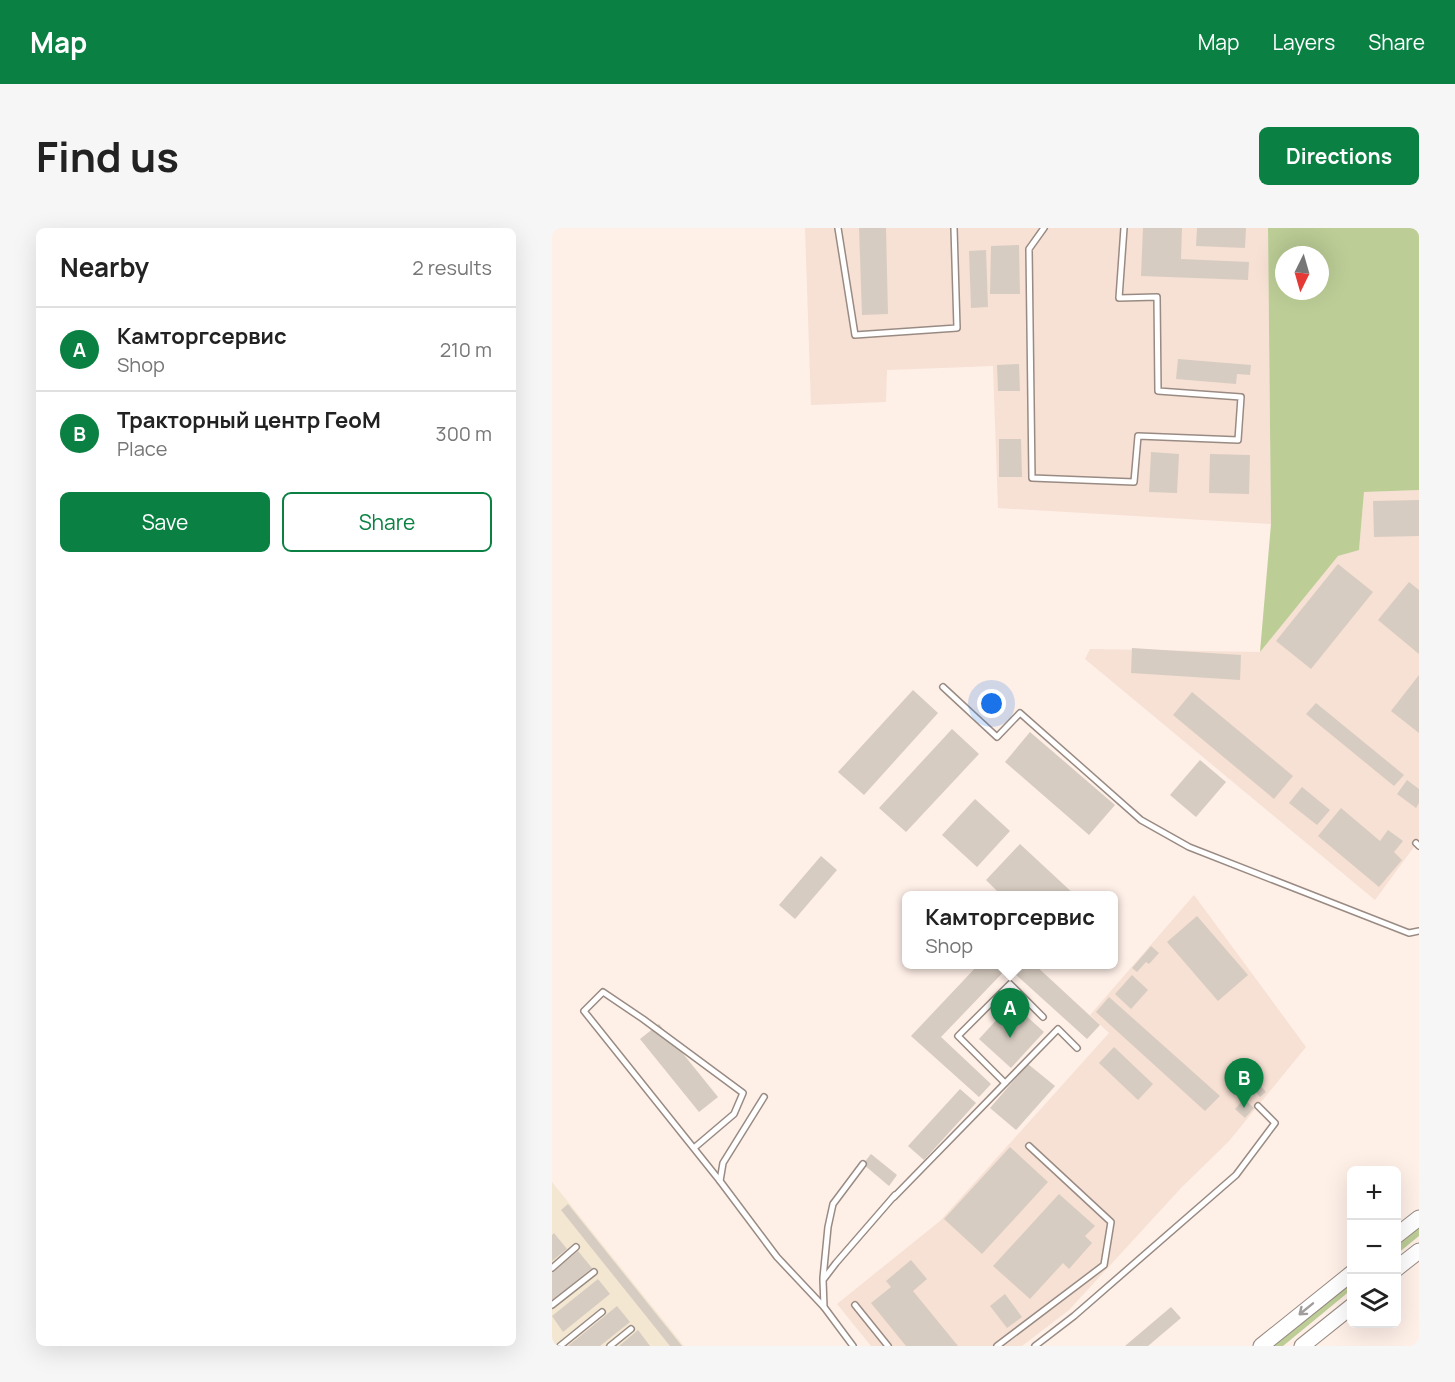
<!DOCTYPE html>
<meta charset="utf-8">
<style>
body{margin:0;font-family:Manrope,sans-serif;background:#f6f6f6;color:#222}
.controls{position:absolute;right:18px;bottom:18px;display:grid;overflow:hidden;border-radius:9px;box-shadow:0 6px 24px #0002}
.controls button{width:54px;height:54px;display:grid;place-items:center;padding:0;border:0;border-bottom:2px solid #e0e0e0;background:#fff;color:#222;font:30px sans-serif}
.compass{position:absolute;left:723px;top:18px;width:54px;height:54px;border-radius:50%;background:#fff;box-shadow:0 6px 24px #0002;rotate:185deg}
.you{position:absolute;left:440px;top:476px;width:21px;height:21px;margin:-15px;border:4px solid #fff;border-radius:50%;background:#1a73e8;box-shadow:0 0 0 9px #1a73e833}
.badge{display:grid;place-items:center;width:39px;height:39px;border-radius:50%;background:#0b8043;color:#fff;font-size:20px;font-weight:700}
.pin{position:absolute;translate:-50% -50px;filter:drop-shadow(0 2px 3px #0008)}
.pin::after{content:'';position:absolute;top:32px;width:21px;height:18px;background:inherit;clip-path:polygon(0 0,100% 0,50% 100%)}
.popup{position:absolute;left:350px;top:663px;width:216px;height:78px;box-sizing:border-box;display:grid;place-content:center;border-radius:9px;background:#fff;filter:drop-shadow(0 2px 4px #0005);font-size:20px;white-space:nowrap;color:#767676}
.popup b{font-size:22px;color:#222}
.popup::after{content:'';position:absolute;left:50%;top:100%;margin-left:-12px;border:12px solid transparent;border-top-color:#fff}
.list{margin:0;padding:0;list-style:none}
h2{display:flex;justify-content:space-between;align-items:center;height:78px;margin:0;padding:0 24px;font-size:26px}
h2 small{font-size:20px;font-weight:400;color:#767676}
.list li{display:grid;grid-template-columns:39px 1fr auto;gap:18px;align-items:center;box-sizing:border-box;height:84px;padding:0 24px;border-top:2px solid #e0e0e0}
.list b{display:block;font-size:22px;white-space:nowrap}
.list p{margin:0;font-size:20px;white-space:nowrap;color:#767676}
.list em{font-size:20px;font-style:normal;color:#767676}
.actions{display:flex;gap:12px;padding:18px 24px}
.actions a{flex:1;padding:14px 0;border:2px solid #0b8043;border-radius:9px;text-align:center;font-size:21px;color:#0b8043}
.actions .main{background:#0b8043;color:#fff}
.icon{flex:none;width:33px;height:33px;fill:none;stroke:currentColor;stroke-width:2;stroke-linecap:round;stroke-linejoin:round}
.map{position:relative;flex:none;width:867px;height:1118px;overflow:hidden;border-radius:9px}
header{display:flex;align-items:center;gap:36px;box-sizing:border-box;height:84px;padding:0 30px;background:#0b8043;color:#fff}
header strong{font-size:28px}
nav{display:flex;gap:33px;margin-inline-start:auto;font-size:21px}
.intro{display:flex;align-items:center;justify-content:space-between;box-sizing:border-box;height:144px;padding:0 36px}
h1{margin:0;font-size:42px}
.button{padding:15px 27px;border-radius:9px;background:#0b8043;color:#fff;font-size:21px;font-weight:700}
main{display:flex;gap:36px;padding:0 36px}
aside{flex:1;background:#fff;border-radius:9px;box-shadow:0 6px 24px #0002}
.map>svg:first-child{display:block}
</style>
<header>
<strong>Map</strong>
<nav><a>Map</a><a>Layers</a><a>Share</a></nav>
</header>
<div class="intro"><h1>Find us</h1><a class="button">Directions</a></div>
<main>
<aside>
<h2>Nearby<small>2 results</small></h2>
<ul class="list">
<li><span class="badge">A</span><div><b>Камторгсервис</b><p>Shop</p></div><em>210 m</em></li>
<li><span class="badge">B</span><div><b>Тракторный центр ГеоМ</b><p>Place</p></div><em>300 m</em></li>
</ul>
<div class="actions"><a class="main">Save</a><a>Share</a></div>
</aside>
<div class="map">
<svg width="867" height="1118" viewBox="0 0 867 1118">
<rect width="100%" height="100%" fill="#feefe7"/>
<!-- built -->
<g fill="#f7e0d4">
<polygon points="253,0 716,0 719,296 446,280 441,138 335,142 334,174 259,177"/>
<polygon points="867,262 867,612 823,672 533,431 538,421 708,424 786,328 807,321 812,264"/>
<polygon points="642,667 754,819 677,913 629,960 517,1082 470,1118 319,1118 285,1076 388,993 557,805 538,787"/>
</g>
<!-- industrial -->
<polygon fill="#f3e7d2" points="0,954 132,1118 0,1118"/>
<!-- green -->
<g fill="#bccd96" fill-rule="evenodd">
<path d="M716 0H867V262L812 264 807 322 786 328 708 424 719 296ZM732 27H768V63H732Z"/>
<polygon points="867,1000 867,1008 845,1026 845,1018"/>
<polygon points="799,1055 799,1062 731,1118 721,1118"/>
</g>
<!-- building -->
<g fill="#d7ccc1">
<polygon points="307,0 334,0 336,86 310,87"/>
<polygon points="591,0 630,0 629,31 697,34 696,52 589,48"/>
<polygon points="645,0 694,0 693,20 644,18"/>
<polygon points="467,17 468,66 438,66 439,18"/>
<polygon points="434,22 436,79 419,80 417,23"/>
<polygon points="626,131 699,137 698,147 685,146 684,156 624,151"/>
<polygon points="467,136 468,163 446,163 445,137"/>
<polygon points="447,211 469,211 470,249 447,249"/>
<polygon points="599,224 627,226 625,265 597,264"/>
<polygon points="658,226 698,227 697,266 657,265"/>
<polygon points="867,272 867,308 822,309 821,273"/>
<polygon points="786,336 821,364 759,441 724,413"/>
<polygon points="857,354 867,362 867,426 826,392"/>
<polygon points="580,420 689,427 688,452 579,445"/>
<polygon points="867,447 867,505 839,483"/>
<polygon points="361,462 386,485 312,567 286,544"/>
<polygon points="640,464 741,548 722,571 621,487"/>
<polygon points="764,475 852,547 842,558 754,486"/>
<polygon points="400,501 427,526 354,604 327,580"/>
<polygon points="478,504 563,577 537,607 453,534"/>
<polygon points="648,532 674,554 644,589 618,567"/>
<polygon points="855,552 867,561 867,575 864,580 845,566"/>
<polygon points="750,559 778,582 765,597 737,575"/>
<polygon points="423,571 458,603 425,639 390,607"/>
<polygon points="789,580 828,613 836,602 851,613 842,624 850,632 827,659 766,608"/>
<polygon points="468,616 524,668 450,668 434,652"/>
<polygon points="269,628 285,642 243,691 227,677"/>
<polygon points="645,688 696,747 666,773 615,714"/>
<polygon points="599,718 607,725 597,736 594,734 585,744 580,740"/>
<polygon points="427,736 459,736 389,809 439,856 427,869 359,808"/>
<polygon points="469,736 482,736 548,797 535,811 462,745"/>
<polygon points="580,747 596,762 579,781 563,766"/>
<polygon points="557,769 668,868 653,883 544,784"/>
<polygon points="460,775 492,804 459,840 427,811"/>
<polygon points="107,796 166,869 147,884 88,811"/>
<polygon points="562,819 601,856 586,872 547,835"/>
<polygon points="476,836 503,858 464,902 438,880"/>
<polygon points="708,857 714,864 708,869 702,862"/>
<polygon points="408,861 424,875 372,932 356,918"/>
<polygon points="692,871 702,880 693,890 683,881"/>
<polygon points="458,919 496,954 430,1026 392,991"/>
<polygon points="319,926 345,947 337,958 311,936"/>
<polygon points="507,966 543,998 533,1008 540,1015 517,1041 511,1035 478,1071 441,1038"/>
<polygon points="16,976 130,1118 118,1118 9,982"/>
<polygon points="2,1005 15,1021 0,1033 0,1007"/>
<polygon points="26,1023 40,1040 0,1073 0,1045"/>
<polygon points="359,1032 375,1051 361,1063 406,1118 354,1118 319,1075 339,1059 334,1053"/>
<polygon points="46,1051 58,1066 11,1104 0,1088"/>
<polygon points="453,1066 470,1089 455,1100 438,1078"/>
<polygon points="65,1078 78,1094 48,1118 16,1118"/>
<polygon points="619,1079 629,1090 596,1118 573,1118"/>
<polygon points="86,1102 98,1118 67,1118"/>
</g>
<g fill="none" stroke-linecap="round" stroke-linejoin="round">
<!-- service casing -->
<g stroke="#998b83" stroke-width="8">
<g id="service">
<polyline points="286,0 303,107 405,100 402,0"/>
<polyline points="492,0 477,21 480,250 582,254 586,208 686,212 689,169 606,163 605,69 567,70 572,0"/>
<polyline points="391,459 445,509 468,485 589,592 637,619 857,705 867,703"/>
<polyline points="864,615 867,618"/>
<polyline points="453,855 406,808 458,756 491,789"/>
<polyline points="212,869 171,935 168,953 225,1029 272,1079"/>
<polyline points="142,920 182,886 191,865 91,791 51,764 32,783 168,953"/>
<polyline points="342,969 506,801 525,820"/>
<polyline points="0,1040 24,1019"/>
<polyline points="271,1050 276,999 281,976 311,936"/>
<polyline points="0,1077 42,1044"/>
<polyline points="303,1077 336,1118"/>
<polyline points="8,1118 50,1084"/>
<polyline points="58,1118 79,1101"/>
<polyline points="301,1118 272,1079 271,1052 284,1035 343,967"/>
<polyline points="445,1118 552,1037 559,994 477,918"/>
<polyline points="483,1118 522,1088 684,947 723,895 706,878"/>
</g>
</g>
<!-- primary casing -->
<g stroke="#998b83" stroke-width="17">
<g id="primary">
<polyline points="844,1008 867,990"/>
<polyline points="844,1041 867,1023"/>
<polyline points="709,1118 800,1045"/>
<polyline points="750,1118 800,1078"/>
</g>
</g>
<!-- service -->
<use href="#service" stroke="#fff" stroke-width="5"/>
<!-- primary -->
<use href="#primary" stroke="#fff" stroke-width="15"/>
</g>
<!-- one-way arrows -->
<defs><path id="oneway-shaft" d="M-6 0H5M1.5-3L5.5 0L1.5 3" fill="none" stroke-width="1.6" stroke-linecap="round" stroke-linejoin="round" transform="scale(1.5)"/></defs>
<use stroke="#a09d9c" href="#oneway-shaft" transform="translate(754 1081) rotate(141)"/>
</svg>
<div class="controls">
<button>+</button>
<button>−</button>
<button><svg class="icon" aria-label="layers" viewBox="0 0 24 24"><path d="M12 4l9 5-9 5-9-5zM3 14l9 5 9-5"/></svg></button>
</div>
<svg class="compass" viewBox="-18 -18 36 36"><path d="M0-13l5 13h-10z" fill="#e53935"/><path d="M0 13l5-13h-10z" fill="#767676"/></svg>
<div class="you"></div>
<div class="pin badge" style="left:458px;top:810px">A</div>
<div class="popup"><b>Камторгсервис</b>Shop</div>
<div class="pin badge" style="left:692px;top:880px">B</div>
</div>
</main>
